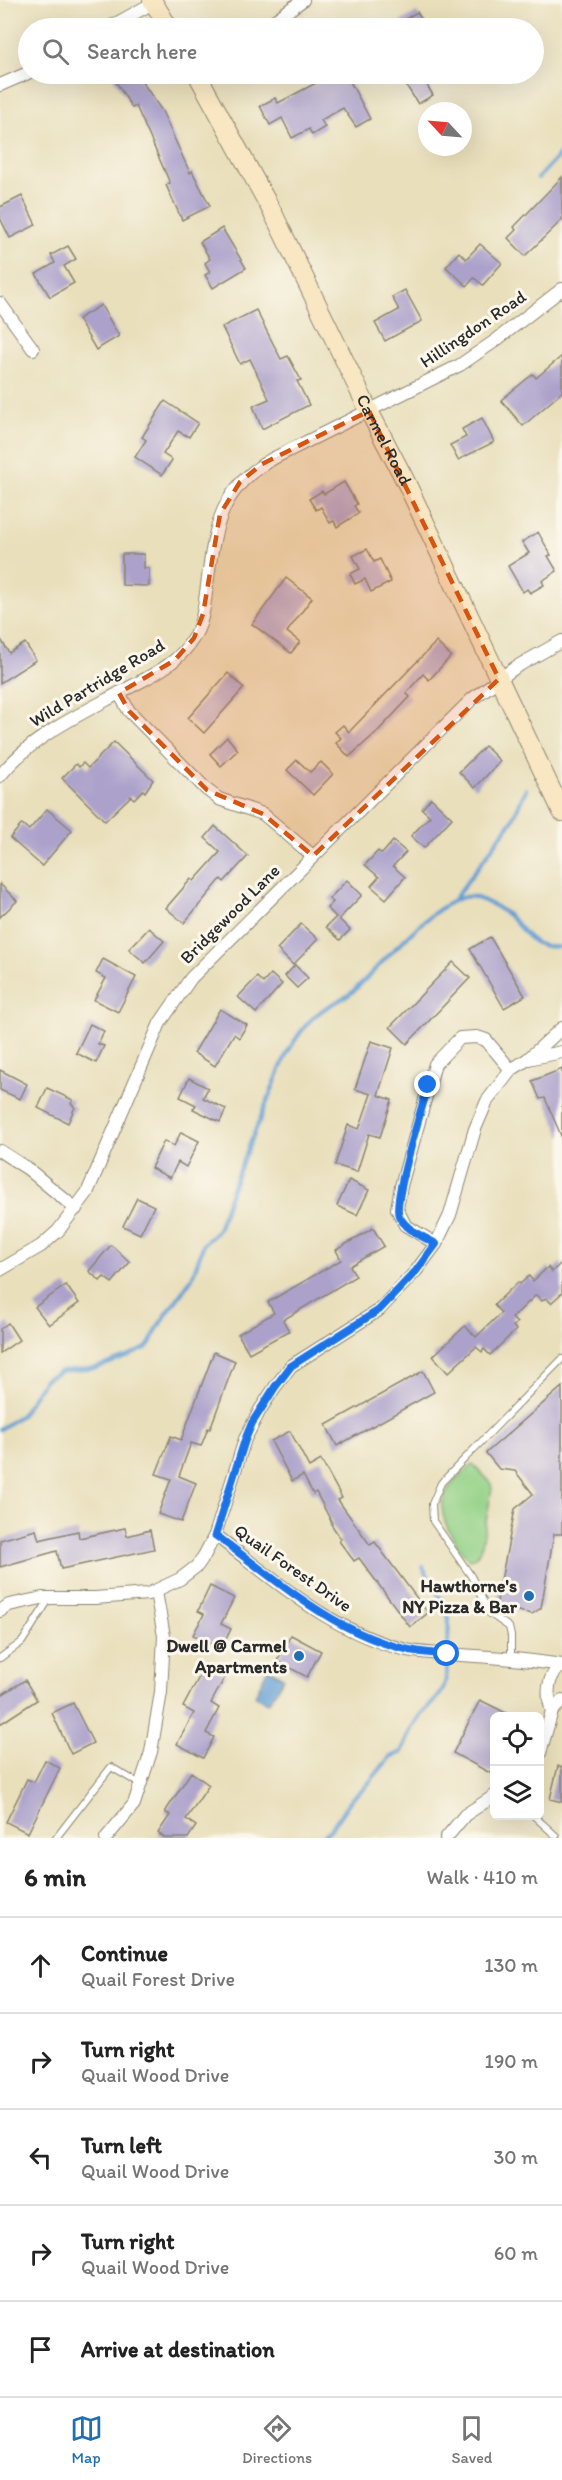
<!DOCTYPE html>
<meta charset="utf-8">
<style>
body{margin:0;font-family:Itim,sans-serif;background:#f6f6f6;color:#222}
.controls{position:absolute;right:18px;bottom:18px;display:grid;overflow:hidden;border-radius:9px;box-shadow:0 6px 24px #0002}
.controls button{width:54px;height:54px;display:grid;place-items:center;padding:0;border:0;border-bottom:2px solid #e0e0e0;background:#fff;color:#222;font:30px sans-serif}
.compass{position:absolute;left:418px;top:102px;width:54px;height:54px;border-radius:50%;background:#fff;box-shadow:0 6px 24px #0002;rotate:296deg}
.stop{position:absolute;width:18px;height:18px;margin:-14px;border:4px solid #1a73e8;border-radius:50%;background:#fff}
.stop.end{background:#1a73e8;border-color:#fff;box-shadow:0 2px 6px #0008}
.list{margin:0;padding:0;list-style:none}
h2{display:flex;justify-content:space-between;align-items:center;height:78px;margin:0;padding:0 24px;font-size:26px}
h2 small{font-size:20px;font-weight:400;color:#767676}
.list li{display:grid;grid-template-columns:39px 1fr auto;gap:18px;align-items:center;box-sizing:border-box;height:96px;padding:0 24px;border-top:2px solid #e0e0e0}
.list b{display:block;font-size:22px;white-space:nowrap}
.list p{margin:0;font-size:20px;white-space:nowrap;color:#767676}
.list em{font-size:20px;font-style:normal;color:#767676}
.icon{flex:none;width:33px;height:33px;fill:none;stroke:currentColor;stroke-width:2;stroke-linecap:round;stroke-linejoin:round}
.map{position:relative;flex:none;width:562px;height:1838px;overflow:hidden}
.search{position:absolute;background:#fff;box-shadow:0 6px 24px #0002;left:18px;right:18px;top:18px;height:66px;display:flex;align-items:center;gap:15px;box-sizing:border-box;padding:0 21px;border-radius:33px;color:#767676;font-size:22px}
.sheet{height:558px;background:#fff}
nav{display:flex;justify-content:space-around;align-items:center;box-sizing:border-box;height:84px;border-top:2px solid #e0e0e0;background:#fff;font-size:16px;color:#767676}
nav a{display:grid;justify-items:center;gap:3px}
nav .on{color:#1f6fb2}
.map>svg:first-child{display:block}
</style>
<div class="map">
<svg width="562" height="1838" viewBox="0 0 562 1838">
<rect width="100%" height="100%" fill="#fbf7ec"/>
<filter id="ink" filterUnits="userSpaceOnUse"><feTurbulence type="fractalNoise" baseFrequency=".0167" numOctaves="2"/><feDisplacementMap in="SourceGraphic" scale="12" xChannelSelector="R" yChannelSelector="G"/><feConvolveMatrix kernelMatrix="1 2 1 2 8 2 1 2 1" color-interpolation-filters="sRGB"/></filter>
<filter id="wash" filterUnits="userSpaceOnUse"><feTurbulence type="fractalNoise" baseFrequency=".008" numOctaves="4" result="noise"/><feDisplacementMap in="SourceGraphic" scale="24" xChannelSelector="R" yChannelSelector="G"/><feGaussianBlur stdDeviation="1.35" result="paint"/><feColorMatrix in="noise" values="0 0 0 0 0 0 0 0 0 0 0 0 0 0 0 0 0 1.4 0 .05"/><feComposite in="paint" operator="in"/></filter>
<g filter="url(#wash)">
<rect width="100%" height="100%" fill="#e9dfbb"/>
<!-- green -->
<path fill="#94d287" stroke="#607e59" stroke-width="1.5" d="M472 1465 475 1466 490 1482 492 1488 481 1550 475 1557 471 1559C462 1555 458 1545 453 1537 431 1503 445 1489 472 1465Z"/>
<!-- water -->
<polygon fill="#649ed3" stroke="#48647f" stroke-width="1.5" points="268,1668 284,1678 268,1703 255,1696"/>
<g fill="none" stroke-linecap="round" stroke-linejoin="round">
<!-- stream -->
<g stroke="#649ed3" stroke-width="4">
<polyline points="538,178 562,152"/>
<polyline points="453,901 512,821 526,789"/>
<path d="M0 1429 21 1415 45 1379 61 1371 96 1368 129 1356 146 1348 150 1343 159 1325 192 1278 204 1243 213 1236 219 1227 232 1188 286 1055C295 1040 305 1023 320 1012 329 1004 341 1001 351 993 375 973 442 889 474 897 487 901 504 910 513 920 519 926 525 935 532 940 540 947 552 947 562 947"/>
<polyline points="423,1567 442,1601 449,1618 448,1644"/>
<path d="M321 1838 330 1830 353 1797 363 1790 390 1757 402 1752C406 1743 410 1731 416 1722 433 1697 446 1702 447 1666"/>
</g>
</g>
<g id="blocks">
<!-- building -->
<g fill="#aca1cb">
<polygon points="417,12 427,28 390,28"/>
<polygon points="119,74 137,74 162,111 190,173 192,171 210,206 182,220 166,185 170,183 136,106 132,108 113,77"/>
<polygon points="333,74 346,74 370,119 356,127 343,108 321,120 325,127 312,135 309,129 292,138 282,118 270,125 260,106 275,98 278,103"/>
<polygon points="399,74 420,74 433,95 418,104"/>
<polygon points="562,177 562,220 525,256 508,238 516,230 514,227"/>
<polygon points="22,196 36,225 10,238 0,218 0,207"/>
<polygon points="222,228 246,268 213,288 205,275 210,272 205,263 210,259 200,242"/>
<polygon points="480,244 502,263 483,285 474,278 467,286 446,267 459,252 466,259"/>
<polygon points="68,246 76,259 64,266 74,283 50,297 36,274 55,263 51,255"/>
<polygon points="405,290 422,321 385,341 375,323 399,310 392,297"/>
<polygon points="101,305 119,336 96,350 78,319"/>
<polygon points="256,310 281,359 288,356 301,380 297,381 309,405 262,429 253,406 269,399 250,359 240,364 222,327"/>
<polygon points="562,356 562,392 523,426 501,400 533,374 536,378"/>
<polygon points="165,401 198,423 189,437 178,431 163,454 172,460 162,475 135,457 146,440 142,437"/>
<polygon points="482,418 494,442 458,460 450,445 466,437 462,429"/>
<polygon points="344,482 357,504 354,506 359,513 337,527 334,521 330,523 321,507 316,510 309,499 322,491 324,494"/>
<polygon points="538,532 551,555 548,556 557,571 542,581 544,585 530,593 527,589 523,592 508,566 529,553 522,542"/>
<polygon points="367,549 374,562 380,559 391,582 371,592 365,579 355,584 350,574 360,569 353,556"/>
<polygon points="122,554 144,554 144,568 149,568 149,586 122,585"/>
<polygon points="286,578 312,598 287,632 300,642 291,653 252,624"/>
<polygon points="0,638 9,653 25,643 36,660 0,683"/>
<polygon points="436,642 451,656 429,680 423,674 406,693 410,697 378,731 349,757 336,743 341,738 335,732 343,725 349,732"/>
<polygon points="228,673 244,688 204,733 188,718"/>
<polygon points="227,737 238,750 221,766 210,754"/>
<polygon points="114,742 153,780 145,792 143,790 134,799 131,796 105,821 62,778 76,764 79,767 83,763 88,768"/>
<polygon points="485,746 500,761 475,788 459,772"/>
<polygon points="297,760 310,772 321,762 333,774 313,795 287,770"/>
<polygon points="431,798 452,818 424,848 411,836 430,816 422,809"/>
<polygon points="47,809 72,830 42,866 10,838 22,824 29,830"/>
<polygon points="215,826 248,856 224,882 221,879 184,923 166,908 191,879 194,881 220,852 205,838"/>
<polygon points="393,841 406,852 393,866 405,877 386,899 371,886 379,877 365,865 378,851 382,854"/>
<polygon points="347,880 362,895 339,919 350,930 340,940 326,927 336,917 327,908 333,902 329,899"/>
<polygon points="0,884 17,901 0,917"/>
<polygon points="301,924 318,939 293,965 277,949"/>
<polygon points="149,928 164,941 145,963 129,949"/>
<polygon points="490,937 525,996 504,1008 470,949"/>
<polygon points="103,959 136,977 118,1012 94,1000 106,978 96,973"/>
<polygon points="453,962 470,978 407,1044 390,1027"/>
<polygon points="295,965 308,978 297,988 285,976"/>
<polygon points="271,974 282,984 256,1013 238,997 257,977 263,983"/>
<polygon points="220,1009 247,1025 239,1038 234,1034 215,1066 194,1053"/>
<polygon points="90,1024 104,1031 98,1044 104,1046 96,1063 76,1053"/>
<polygon points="371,1041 393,1048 378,1095 392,1100 380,1137 369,1134 357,1172 335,1165 348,1125 359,1129 371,1094 355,1089"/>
<polygon points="562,1069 562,1138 545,1098 540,1099 532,1081"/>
<polygon points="0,1070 27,1084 20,1099 0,1090"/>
<polygon points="189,1078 208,1088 203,1098 226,1109 220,1122 193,1109 196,1105 180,1097"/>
<polygon points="47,1088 73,1100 71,1104 75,1107 68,1123 38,1108"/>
<polygon points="181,1132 199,1141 186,1167 178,1162 170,1178 151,1168 164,1141 174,1146"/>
<polygon points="349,1180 369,1190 357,1215 337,1206"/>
<polygon points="137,1198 154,1206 140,1234 123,1226"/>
<polygon points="373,1228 384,1246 350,1266 356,1276 283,1320 289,1331 249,1353 238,1334 274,1313 268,1302 341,1260 336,1250"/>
<polygon points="111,1245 130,1262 112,1283 104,1277 100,1281 89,1271"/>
<polygon points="562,1262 562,1293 551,1303 546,1298 542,1301 536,1295 512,1318 517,1323 513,1326 516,1330 490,1355 484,1349 482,1352 476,1347 448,1373 433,1356 465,1326 476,1337 501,1313 494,1305 518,1282 520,1284 529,1276 533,1281 548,1267 552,1272"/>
<polygon points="66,1285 79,1303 49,1325 35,1307"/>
<polygon points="8,1323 19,1340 0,1353 0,1329"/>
<polygon points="214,1352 235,1361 210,1429 208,1428 201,1446 191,1443 179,1476 196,1483 181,1522 158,1514 171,1479 156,1474 171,1436 181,1440"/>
<polygon points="423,1371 434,1392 337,1446 326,1425"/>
<polygon points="562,1387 562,1534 554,1534 541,1608 532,1614 496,1606 515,1509 533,1494 515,1471 499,1469 486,1453"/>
<polygon points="290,1431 309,1467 321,1460 342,1498 338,1500 370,1545 375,1542 428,1613 410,1627 359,1558 354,1561 339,1541 341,1539 331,1524 332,1523 316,1492 313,1494 303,1475 292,1481 271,1441"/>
<polygon points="125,1528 127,1536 150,1530 154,1549 61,1569 57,1551 0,1567 0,1540 36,1530 39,1540 78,1531 79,1538"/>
<polygon points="210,1586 234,1598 221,1624 231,1629 221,1649 193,1635 204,1614 198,1611"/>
<polygon points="291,1635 321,1651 307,1677 277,1661"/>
<polygon points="206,1664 226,1675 211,1703 219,1708 206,1733 214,1737 203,1758 177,1744 194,1713 183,1707"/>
<polygon points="25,1680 37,1700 0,1724 0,1696"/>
<polygon points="480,1700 512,1716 495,1716 495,1765 490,1773 453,1753"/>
<polygon points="73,1703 93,1743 71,1754 52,1713"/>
<polygon points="45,1760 60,1768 28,1833 6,1822 27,1779 34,1782"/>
<polygon points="558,1766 562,1767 562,1802 550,1799"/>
<polygon points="191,1772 209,1785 186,1819 196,1826 188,1838 165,1838 158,1833 170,1815 165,1812"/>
</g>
</g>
</g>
<g filter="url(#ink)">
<use href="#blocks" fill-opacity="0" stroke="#8a8573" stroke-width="1.5"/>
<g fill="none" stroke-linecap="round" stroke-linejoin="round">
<!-- service casing -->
<g stroke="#8a8573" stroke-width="8">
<g id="service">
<polyline points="0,1658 22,1642 50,1598"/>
<polyline points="511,1659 511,1636 509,1627 489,1613 471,1576 433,1521 432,1504 441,1483 562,1359"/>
<polyline points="534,1816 556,1836"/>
<polyline points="56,1838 111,1767 140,1784"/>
</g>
</g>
<!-- minor casing -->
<g stroke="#8a8573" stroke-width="14">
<g id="minor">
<polyline points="108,28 153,3"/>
<polyline points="264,28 303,0"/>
<polyline points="0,85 28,73"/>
<polyline points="0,303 33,349"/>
<polyline points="119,693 129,711 207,790 219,799 263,814 313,856"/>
<path d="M0 776C32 736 79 715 123 691 148 677 177 665 192 640 202 626 204 609 206 593 214 534 216 489 274 458L460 365 495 341 562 289"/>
<polyline points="528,1059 562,1052"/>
<polyline points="0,1151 28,1169 76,1209"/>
<polyline points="436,1244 405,1225 397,1209 401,1186 435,1064 460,1038 477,1037 486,1040 511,1070"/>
<polyline points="0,1270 41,1246 58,1231 87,1193 160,1023 191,978 472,699 516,667 562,641"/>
<path d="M215 1535C275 1579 331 1633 407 1650 425 1654 443 1654 461 1655 495 1657 529 1660 562 1665"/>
<polyline points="0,1611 9,1605 42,1598 95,1598 148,1594 180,1579 197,1566 204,1556 215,1535 245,1439 260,1410 275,1387 291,1366 379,1310 416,1271 436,1244 450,1215 475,1129 487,1101 511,1070 528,1059 562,1028"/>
<path d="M552 1711C546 1694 547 1675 562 1666"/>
<polyline points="540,1753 552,1711 562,1701"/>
<polyline points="106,1838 134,1804 151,1752 161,1692 164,1636 156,1592"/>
<polyline points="446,1838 465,1815 494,1796"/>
</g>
</g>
<!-- secondary casing -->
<g stroke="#8a8573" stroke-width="20">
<g id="secondary">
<polyline points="152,0 169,28"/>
<path id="s1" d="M197 74 273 213 369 411 405 480 562 812"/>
</g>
</g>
<!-- service -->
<use href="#service" stroke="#fff" stroke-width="6"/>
<!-- minor -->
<use href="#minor" stroke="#fff" stroke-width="12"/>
<!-- secondary -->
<use href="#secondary" stroke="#f9e7c3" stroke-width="18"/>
</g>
</g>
<g fill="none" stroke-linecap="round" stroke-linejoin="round" filter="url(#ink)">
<!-- route -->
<path stroke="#1a73e8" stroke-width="8" d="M428 1085C423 1106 392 1202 399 1216 406 1230 424 1237 436 1244L416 1271 379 1310 291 1366 275 1387 252 1423 245 1440 215 1535C286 1586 354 1653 447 1654"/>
</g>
<!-- marked area -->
<path fill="#d5540f" fill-opacity="0.2" stroke="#d5540f" stroke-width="4.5" stroke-dasharray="12 8" stroke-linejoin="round" d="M369 411 499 679 313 856 263 814 207 790 129 711 119 693 175 660 194 638 203 614 220 514 240 482 262 464Z"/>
<!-- markers -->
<g fill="#1f6fb2" stroke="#fbf7ec" stroke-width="2">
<circle cx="529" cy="1596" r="6"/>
<circle cx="299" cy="1656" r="6"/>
</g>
<g text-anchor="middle" stroke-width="6" stroke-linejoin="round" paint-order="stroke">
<!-- street labels -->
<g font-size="18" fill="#2b2b2b" stroke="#fbf7ec">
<text transform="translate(473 329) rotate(-34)" y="6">Hillingdon Road</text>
<text dy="6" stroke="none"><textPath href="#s1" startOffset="411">Carmel Road</textPath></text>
<text transform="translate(97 683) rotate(-31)" y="6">Wild Partridge Road</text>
<text transform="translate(230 914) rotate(-45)" y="6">Bridgewood Lane</text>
<text transform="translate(293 1568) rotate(35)" y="6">Quail Forest Drive</text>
</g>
<!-- poi labels -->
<g font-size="18" font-weight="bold" fill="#2b2b2b" stroke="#fbf7ec" text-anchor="end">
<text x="517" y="1592">Hawthorne's<tspan x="517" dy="21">NY Pizza &amp; Bar</tspan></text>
<text x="287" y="1652">Dwell @ Carmel<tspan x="287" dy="21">Apartments</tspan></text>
</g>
</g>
</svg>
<div class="controls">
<button><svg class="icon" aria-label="locate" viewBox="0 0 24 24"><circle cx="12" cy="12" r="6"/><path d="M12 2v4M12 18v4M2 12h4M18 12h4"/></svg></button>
<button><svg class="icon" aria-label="layers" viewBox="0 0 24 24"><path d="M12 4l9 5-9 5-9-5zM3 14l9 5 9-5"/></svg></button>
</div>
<svg class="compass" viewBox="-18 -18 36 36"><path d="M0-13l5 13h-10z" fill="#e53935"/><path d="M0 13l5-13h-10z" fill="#767676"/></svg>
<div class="stop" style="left:447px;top:1654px"></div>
<div class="stop end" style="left:428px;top:1085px"></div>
<div class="search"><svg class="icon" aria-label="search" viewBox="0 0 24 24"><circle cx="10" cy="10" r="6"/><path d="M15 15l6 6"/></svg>Search here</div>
</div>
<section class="sheet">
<h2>6 min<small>Walk · 410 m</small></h2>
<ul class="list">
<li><svg class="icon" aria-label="ahead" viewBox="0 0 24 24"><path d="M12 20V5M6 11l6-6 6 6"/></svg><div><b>Continue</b><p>Quail Forest Drive</p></div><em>130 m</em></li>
<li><svg class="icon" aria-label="right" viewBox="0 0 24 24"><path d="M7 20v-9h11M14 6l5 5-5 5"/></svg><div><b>Turn right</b><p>Quail Wood Drive</p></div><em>190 m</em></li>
<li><svg class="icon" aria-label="left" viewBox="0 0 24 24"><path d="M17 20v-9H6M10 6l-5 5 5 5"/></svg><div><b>Turn left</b><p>Quail Wood Drive</p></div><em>30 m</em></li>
<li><svg class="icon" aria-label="right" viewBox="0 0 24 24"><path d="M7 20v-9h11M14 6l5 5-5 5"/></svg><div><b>Turn right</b><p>Quail Wood Drive</p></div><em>60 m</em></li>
<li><svg class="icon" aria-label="arrive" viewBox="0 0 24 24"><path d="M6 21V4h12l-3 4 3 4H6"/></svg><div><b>Arrive at destination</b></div></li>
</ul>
</section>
<nav>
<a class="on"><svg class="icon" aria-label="map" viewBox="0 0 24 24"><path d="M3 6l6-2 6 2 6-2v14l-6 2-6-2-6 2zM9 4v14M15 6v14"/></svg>Map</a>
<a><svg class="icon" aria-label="directions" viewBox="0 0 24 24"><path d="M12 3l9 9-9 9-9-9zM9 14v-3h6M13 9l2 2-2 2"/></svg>Directions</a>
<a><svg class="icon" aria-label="saved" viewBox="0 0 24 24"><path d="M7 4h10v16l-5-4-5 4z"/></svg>Saved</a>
</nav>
